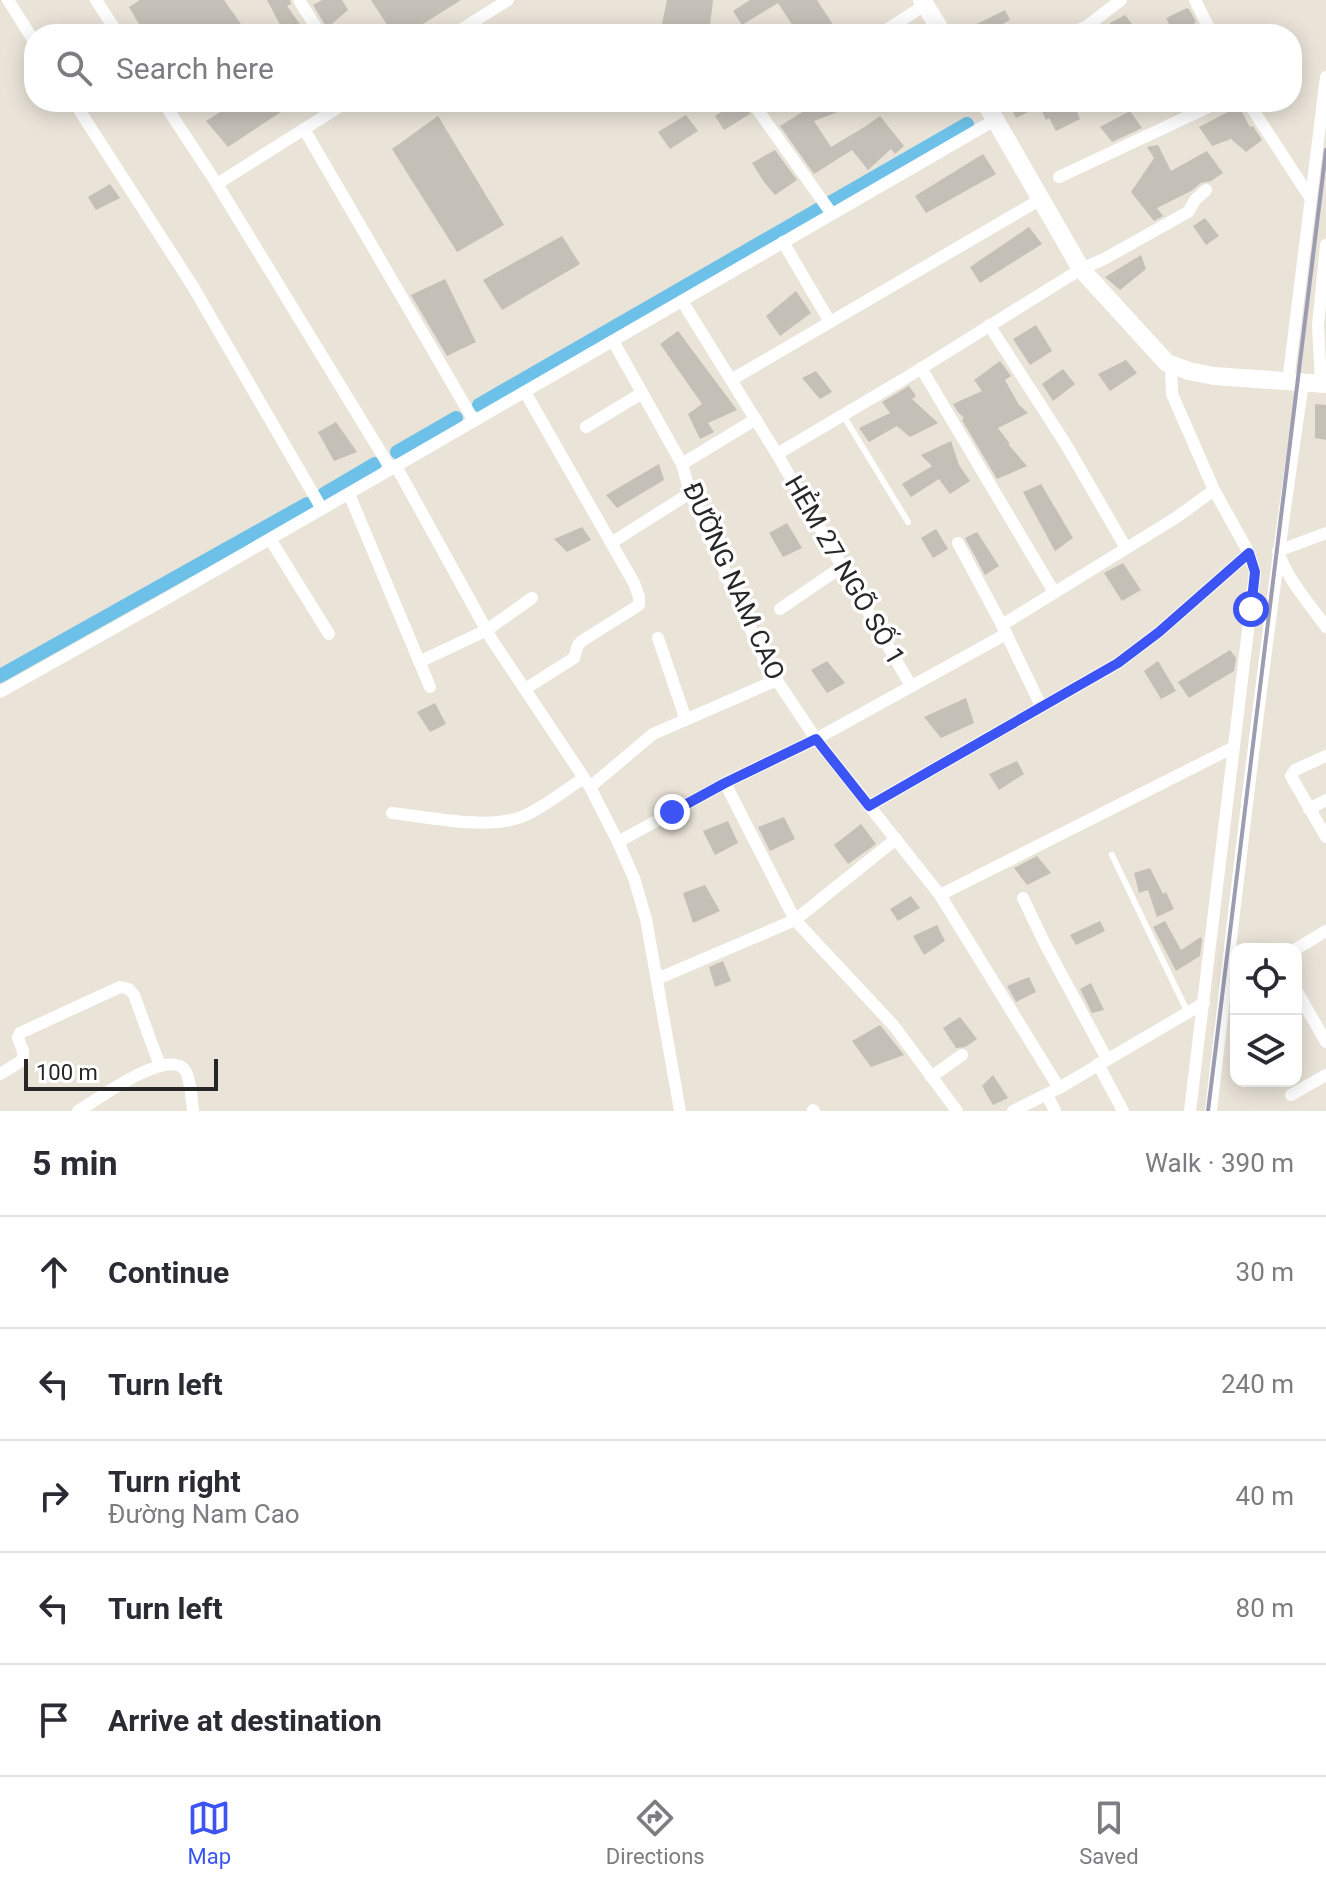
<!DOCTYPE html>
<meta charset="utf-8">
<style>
body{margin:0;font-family:Roboto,sans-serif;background:#f7f7f7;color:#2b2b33}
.controls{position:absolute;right:24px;bottom:24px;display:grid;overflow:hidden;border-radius:16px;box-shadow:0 4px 20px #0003}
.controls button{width:72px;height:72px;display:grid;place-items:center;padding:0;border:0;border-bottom:2px solid #e1e1e2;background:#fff;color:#2b2b33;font:40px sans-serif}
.scale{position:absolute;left:24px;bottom:20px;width:194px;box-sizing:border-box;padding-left:8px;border:4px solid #272727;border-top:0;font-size:22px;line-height:28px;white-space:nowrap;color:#272727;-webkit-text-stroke:6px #fff;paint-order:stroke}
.stop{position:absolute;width:24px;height:24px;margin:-18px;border:6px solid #3c54f3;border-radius:50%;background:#fff}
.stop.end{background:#3c54f3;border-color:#fff;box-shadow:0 2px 8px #0008}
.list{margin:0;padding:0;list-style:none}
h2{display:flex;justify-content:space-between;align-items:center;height:104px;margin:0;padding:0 32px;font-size:34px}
h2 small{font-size:26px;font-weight:400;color:#7c7c81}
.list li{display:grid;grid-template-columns:52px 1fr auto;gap:24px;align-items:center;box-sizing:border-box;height:112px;padding:0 32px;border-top:2px solid #e1e1e2}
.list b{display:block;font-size:30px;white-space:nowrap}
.list p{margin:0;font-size:26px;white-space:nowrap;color:#7c7c81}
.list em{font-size:26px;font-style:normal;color:#7c7c81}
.icon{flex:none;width:44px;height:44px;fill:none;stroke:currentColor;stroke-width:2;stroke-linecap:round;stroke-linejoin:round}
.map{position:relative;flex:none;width:1326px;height:1111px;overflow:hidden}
.search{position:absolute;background:#fff;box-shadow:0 4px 20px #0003;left:24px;right:24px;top:24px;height:88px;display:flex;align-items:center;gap:20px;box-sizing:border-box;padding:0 28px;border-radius:32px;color:#7c7c81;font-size:30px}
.sheet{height:664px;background:#fff}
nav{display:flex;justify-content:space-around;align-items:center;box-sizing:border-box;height:112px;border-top:2px solid #e1e1e2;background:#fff;font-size:22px;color:#7c7c81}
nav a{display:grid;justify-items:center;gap:4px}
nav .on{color:#3c54f3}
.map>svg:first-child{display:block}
</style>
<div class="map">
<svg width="1326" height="1111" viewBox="0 0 1326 1111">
<rect width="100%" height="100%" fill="#e9e3d8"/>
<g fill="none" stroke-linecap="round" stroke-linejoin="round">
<!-- canal -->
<g stroke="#6dc1e9" stroke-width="14">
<polyline points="479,405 967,124"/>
<polyline points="397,452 456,418"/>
<polyline points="324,494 375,464"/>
<polyline points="0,676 307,504"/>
</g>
</g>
<!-- building -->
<g fill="#c4c0b8">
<polygon points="140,0 224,0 248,34 145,34 129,7"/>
<polygon points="267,0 290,0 291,4 287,6 307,34 285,34"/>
<polygon points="322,0 342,0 348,10 327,28 313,5"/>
<polygon points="371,0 461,0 407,34 393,34"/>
<polygon points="667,0 713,0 709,34 660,34"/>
<polygon points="750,0 817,0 839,34 798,34 778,3 742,25 733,11"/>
<polygon points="1187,8 1189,9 1196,22 1194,23 1199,34 1174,34 1166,18"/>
<polygon points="1005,10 1010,20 984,34 975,34 971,27"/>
<polygon points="1125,15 1140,34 1114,34 1110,23"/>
<polygon points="236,102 296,102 228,147 206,121"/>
<polygon points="737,102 743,102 750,114 724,130 715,116"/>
<polygon points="818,102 835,102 840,111 814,121 831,147 866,126 880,116 904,146 895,154 891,149 868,170 852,150 814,174 780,126"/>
<polygon points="1008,102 1048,102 1016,118"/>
<polygon points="1055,102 1073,102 1080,119 1056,131 1049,118 1046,120 1041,109"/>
<polygon points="1239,106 1250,127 1253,126 1262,140 1246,152 1231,139 1212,146 1199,127"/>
<polygon points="1130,111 1142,128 1112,142 1100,127"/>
<polygon points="686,115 698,131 670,149 658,132"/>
<polygon points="438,116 504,225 457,252 392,149"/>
<polygon points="1158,145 1171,171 1207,151 1223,173 1211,181 1201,183 1191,191 1157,208 1163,216 1154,221 1131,192 1154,158 1147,147"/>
<polygon points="775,150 797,180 775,195 764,182 752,163"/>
<polygon points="983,154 996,174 926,213 915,196"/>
<polygon points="110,184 120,198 96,210 88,197"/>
<polygon points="1205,218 1219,236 1206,245 1193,226"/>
<polygon points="1029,227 1042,244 980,283 970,267"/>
<polygon points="562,236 580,264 502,310 483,280"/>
<polygon points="1141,255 1146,269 1120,290 1105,277"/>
<polygon points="445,279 476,342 447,356 411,295"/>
<polygon points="796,291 811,313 780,336 766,316"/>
<polygon points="1036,325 1052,351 1030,365 1013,339"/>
<polygon points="678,331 737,410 708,423 714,432 700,439 688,414 702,404 660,344"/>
<polygon points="1126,360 1137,373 1110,391 1098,374"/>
<polygon points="1000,361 1011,376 1005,380 1019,405 1028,413 998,428 1010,444 1008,444 1027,466 997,479 962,420 964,418 958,412 953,404 982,391 974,380"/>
<polygon points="1063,369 1075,384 1053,401 1042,384"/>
<polygon points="816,371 832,392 820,399 802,378"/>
<polygon points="909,386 916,396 912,399 938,423 910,437 897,426 869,442 859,428 890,413 882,402"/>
<polygon points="1315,404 1326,405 1326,440 1315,438"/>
<polygon points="336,422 357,452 334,461 318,432"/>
<polygon points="951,441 959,465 970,481 950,494 939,479 911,497 902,484 932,466 921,455"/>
<polygon points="659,464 664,480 617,508 606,495"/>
<polygon points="1041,484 1073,538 1055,551 1023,492"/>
<polygon points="787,523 802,548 783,557 769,533"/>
<polygon points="582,527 591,540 567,552 554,539"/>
<polygon points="936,529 948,549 933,558 921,538"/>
<polygon points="977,532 999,566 985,575 965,538"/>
<polygon points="1123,563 1141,590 1122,601 1104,573"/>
<polygon points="1230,650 1236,658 1234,671 1189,698 1178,682"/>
<polygon points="827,661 845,683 827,693 811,670"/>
<polygon points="1158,661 1176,691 1161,699 1144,671"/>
<polygon points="966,698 974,723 941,738 924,717"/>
<polygon points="435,703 446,724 430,732 417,712"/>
<polygon points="1017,761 1024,774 999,790 989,774"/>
<polygon points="784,817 795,839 770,851 758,827"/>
<polygon points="728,821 738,843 715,855 703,831"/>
<polygon points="861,824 876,844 848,864 834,845"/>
<polygon points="1037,856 1051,873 1027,885 1014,868"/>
<polygon points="1150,868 1163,894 1166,892 1174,909 1157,917 1148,890 1139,893 1134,873"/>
<polygon points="705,885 720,911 693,923 683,893"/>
<polygon points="911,896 920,908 898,921 890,909"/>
<polygon points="1100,921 1105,931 1076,945 1070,935"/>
<polygon points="1165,921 1181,950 1201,937 1202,940 1200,956 1176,971 1153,927"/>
<polygon points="937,925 945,941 924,955 913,936"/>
<polygon points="723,961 731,981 715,987 709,967"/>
<polygon points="1029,977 1036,992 1016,1002 1007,986"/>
<polygon points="1091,983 1104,1010 1092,1013 1080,989"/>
<polygon points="960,1017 977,1039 965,1047 956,1048 943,1028"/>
<polygon points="880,1025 904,1055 871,1067 852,1041"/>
<polygon points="993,1075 1008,1098 993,1105 982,1086"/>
</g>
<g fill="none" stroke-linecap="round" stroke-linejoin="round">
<!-- lane -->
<g stroke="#fff" stroke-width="6">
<polyline points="843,415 908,522"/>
<polyline points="1112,855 1188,1013"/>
</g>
<!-- street -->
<g stroke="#fff" stroke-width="12">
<polyline points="8,0 34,41"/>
<polyline points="96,0 118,34"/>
<polyline points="299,0 320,34"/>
<polyline points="1195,0 1212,34"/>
<polyline points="454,34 508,0"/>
<polyline points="880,34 925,5"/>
<polyline points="1069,34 1087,26 1121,0"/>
<polyline points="74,102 192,285 322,509"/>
<polyline points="163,102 217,184 391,469"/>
<polyline points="752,102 832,214"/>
<polyline points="1248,102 1311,199"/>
<polyline points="304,129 474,421"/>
<polyline points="1059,177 1219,102"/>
<polyline points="217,184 347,102"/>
<polyline points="783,242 830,322"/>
<polyline points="682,301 777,454 911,686"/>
<polyline points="989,325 1065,443 1126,548"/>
<polyline points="613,341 682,464 690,493 766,664 816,739 940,895 1059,1088"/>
<polyline points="1171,366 1172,394 1214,490 1249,553 1255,572 1190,1111"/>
<polyline points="921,368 1054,592"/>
<polyline points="731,380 1041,199"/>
<polyline points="1288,382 1326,77"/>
<polyline points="1321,384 1318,325 1326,245"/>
<polyline points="525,392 634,583 639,597 639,605 582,641 578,645 574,658 525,689"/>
<polyline points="586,427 642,393"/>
<polyline points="777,454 904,379 1081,269 1104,259 1188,212 1195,200 1206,190"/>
<polyline points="682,464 756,419"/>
<polyline points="396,466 492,640 590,787 618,842 634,878 646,919 680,1111"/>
<polyline points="349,494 430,687"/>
<path d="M1326 533 1278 551C1287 579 1309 603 1326 627"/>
<polyline points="270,539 329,634"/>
<polyline points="611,543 690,493"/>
<polyline points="958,543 1002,625 1041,706"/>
<polyline points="780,609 843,566"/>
<polyline points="1002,625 1177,517 1214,490"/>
<polyline points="658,638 686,720"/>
<polyline points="419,662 487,630 532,598"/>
<polyline points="0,692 171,596 995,120"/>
<polyline points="1326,756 1295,770 1291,776 1326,837"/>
<polyline points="725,783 795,920 894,1026 957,1111"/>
<polyline points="590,787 653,734 777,680"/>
<polyline points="869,806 1118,663 1159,632 1249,553"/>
<polyline points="1309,809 1326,800"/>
<path d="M392 813C428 817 488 830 521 817 541 810 566 789 584 778"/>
<polyline points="618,842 725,783 816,739 1006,634"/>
<polyline points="940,895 1234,747"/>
<polyline points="1023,898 1044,942 1107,1059"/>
<polyline points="1296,949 1326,931"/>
<polyline points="657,979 795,920 896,839"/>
<polyline points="1296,990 1326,1042"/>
<polyline points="1098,1064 1123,1111"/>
<polyline points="0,1074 23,1060 23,1051 18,1038 20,1033 120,987 129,989 134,995 160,1066"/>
<polyline points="931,1077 962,1055"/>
<polyline points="1047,1095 1055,1111"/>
<polyline points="1291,1095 1326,1075"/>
<polyline points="813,1110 814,1111"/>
<path d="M78 1111C97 1100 165 1049 184 1069 190 1075 192 1102 193 1111"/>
<polyline points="1013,1111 1059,1088 1204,1003"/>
<path d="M1211 1111C1239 868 1267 625 1303 383"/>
</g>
<!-- secondary -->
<g stroke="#fff" stroke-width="18">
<polyline points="922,0 943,34"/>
<polyline points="985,102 1081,269 1167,363 1189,371 1214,376 1326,384"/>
</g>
<!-- rail -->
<polyline stroke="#9c9db1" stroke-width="4" points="1208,1111 1326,150"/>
</g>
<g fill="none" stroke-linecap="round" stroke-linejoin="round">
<!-- route -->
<polyline stroke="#3c54f3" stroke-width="10" points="672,812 725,783 816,739 869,806 1118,663 1159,632 1249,553 1255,572 1251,609"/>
</g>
<g text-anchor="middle" stroke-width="7" stroke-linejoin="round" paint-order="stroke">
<!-- street labels -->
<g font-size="26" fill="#272727" stroke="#fff">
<text transform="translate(845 570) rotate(60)" y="9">HẺM 27 NGÕ SỐ 1</text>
<text transform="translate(734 581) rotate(66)" y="9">ĐƯỜNG NAM CAO</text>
</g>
</g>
</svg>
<div class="controls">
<button><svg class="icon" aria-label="locate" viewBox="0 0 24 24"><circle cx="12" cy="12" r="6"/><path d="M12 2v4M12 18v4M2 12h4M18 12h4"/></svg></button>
<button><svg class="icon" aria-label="layers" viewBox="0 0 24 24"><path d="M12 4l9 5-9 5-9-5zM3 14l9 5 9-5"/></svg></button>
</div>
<div class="scale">100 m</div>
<div class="stop" style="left:1251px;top:609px"></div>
<div class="stop end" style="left:672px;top:812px"></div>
<div class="search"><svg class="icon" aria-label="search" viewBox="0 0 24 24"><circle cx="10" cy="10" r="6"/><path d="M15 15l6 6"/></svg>Search here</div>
</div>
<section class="sheet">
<h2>5 min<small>Walk · 390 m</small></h2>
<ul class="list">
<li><svg class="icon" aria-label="ahead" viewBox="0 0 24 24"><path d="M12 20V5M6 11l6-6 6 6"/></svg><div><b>Continue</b></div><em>30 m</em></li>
<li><svg class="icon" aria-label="left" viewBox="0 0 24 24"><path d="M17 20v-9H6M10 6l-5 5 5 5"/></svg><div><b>Turn left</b></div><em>240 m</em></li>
<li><svg class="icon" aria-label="right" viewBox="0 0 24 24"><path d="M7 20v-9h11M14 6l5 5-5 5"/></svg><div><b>Turn right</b><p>Đường Nam Cao</p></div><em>40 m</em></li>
<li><svg class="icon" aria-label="left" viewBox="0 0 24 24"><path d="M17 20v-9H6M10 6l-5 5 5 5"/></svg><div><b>Turn left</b></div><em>80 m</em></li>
<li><svg class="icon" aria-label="arrive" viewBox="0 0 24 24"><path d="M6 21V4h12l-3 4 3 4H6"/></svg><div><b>Arrive at destination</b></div></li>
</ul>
</section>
<nav>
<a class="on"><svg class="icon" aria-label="map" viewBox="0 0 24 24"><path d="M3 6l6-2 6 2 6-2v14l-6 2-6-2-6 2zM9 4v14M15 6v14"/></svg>Map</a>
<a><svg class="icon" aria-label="directions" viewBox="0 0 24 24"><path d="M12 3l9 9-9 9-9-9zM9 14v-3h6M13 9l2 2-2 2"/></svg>Directions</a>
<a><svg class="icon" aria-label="saved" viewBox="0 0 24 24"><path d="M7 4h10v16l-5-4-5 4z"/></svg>Saved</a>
</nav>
